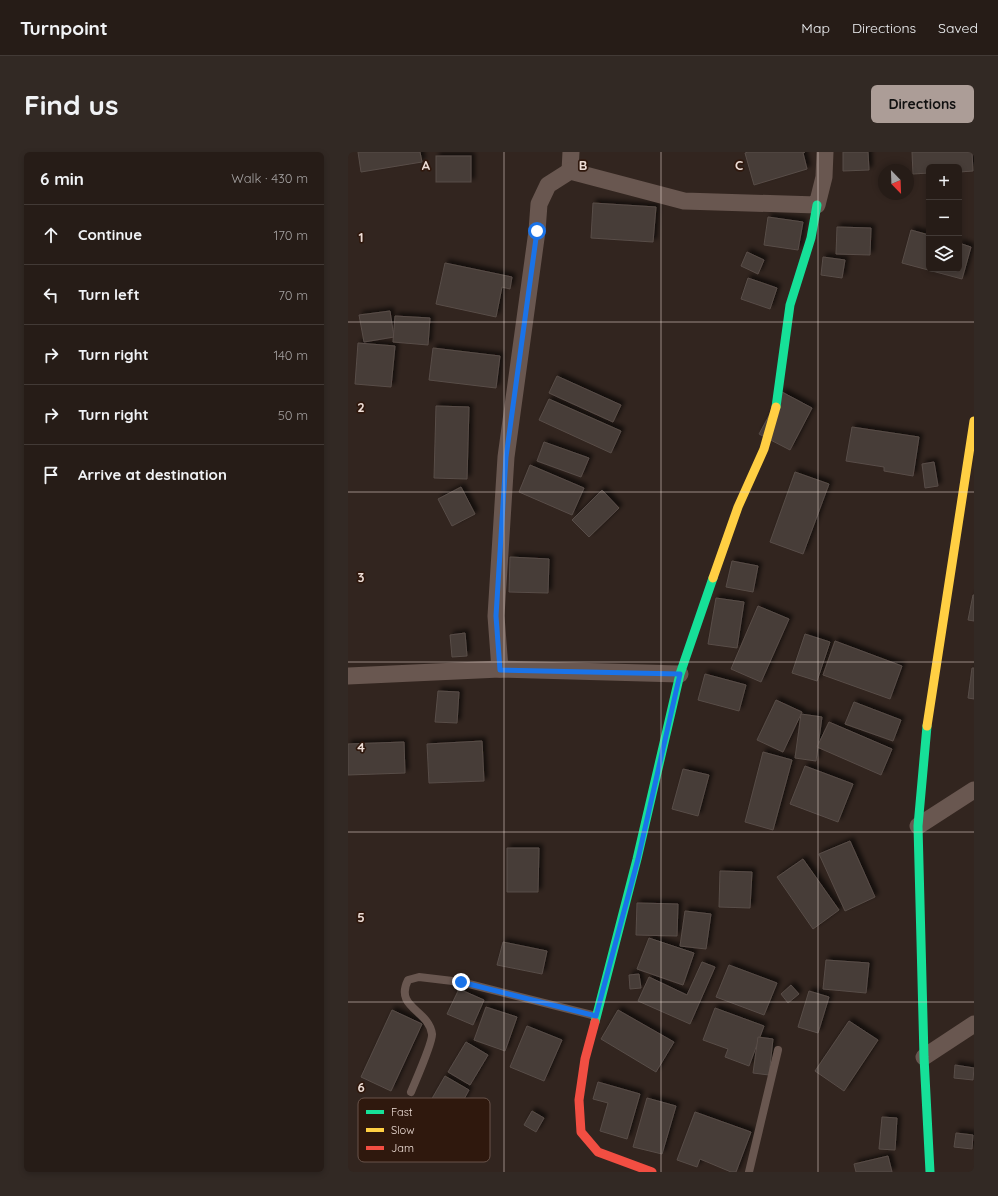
<!DOCTYPE html>
<meta charset="utf-8">
<style>
body{margin:0;font-family:Quicksand,sans-serif;background:#322924;color:#f1f3f6}
.controls{position:absolute;right:12px;top:12px;display:grid;overflow:hidden;border-radius:6px;box-shadow:0 2px 6px #0003}
.controls button{width:36px;height:36px;display:grid;place-items:center;padding:0;border:0;border-bottom:1px solid #423a36;background:#261c17;color:#f1f3f6;font:20px sans-serif}
.compass{position:absolute;left:530px;top:12px;width:36px;height:36px;border-radius:50%;background:#261c17;box-shadow:0 2px 6px #0003;rotate:157deg}
.stop{position:absolute;width:12px;height:12px;margin:-9px;border:3px solid #1a73e8;border-radius:50%;background:#fff}
.stop.end{background:#1a73e8;border-color:#fff;box-shadow:0 1px 4px #0008}
.list{margin:0;padding:0;list-style:none}
h2{display:flex;justify-content:space-between;align-items:center;height:52px;margin:0;padding:0 16px;font-size:17px}
h2 small{font-size:13px;font-weight:400;color:#a4a1a1}
.list li{display:grid;grid-template-columns:26px 1fr auto;gap:12px;align-items:center;box-sizing:border-box;height:60px;padding:0 16px;border-top:1px solid #423a36}
.list b{display:block;font-size:15px;white-space:nowrap}
.list em{font-size:13px;font-style:normal;color:#a4a1a1}
.icon{flex:none;width:22px;height:22px;fill:none;stroke:currentColor;stroke-width:2;stroke-linecap:round;stroke-linejoin:round}
.map{position:relative;flex:none;width:626px;height:1020px;overflow:hidden;border-radius:6px}
header{display:flex;align-items:center;gap:24px;box-sizing:border-box;height:56px;padding:0 20px;background:#261c17;border-bottom:1px solid #423a36}
header strong{font-size:19px}
nav{display:flex;gap:22px;margin-inline-start:auto;font-size:14px}
.intro{display:flex;align-items:center;justify-content:space-between;box-sizing:border-box;height:96px;padding:0 24px}
h1{margin:0;font-size:28px}
.button{padding:10px 18px;border-radius:6px;background:#ac9d97;color:#111;font-size:14px;font-weight:700}
main{display:flex;gap:24px;padding:0 24px}
aside{flex:1;background:#261c17;border-radius:6px;box-shadow:0 2px 6px #0003}
.map>svg:first-child{display:block}
</style>
<header>
<strong>Turnpoint</strong>
<nav><a>Map</a><a>Directions</a><a>Saved</a></nav>
</header>
<div class="intro"><h1>Find us</h1><a class="button">Directions</a></div>
<main>
<aside>
<h2>6 min<small>Walk · 430 m</small></h2>
<ul class="list">
<li><svg class="icon" aria-label="ahead" viewBox="0 0 24 24"><path d="M12 20V5M6 11l6-6 6 6"/></svg><div><b>Continue</b></div><em>170 m</em></li>
<li><svg class="icon" aria-label="left" viewBox="0 0 24 24"><path d="M17 20v-9H6M10 6l-5 5 5 5"/></svg><div><b>Turn left</b></div><em>70 m</em></li>
<li><svg class="icon" aria-label="right" viewBox="0 0 24 24"><path d="M7 20v-9h11M14 6l5 5-5 5"/></svg><div><b>Turn right</b></div><em>140 m</em></li>
<li><svg class="icon" aria-label="right" viewBox="0 0 24 24"><path d="M7 20v-9h11M14 6l5 5-5 5"/></svg><div><b>Turn right</b></div><em>50 m</em></li>
<li><svg class="icon" aria-label="arrive" viewBox="0 0 24 24"><path d="M6 21V4h12l-3 4 3 4H6"/></svg><div><b>Arrive at destination</b></div></li>
</ul>
</aside>
<div class="map">
<svg width="626" height="1020" viewBox="0 0 626 1020">
<defs>
<filter id="shadow"><feDropShadow dx="3.5" dy="-3.5" stdDeviation="2" flood-color="#0009"/></filter>
</defs>
<rect width="100%" height="100%" fill="#32251f"/>
<!-- building -->
<g fill="#473c37" stroke="#584d48" filter="url(#shadow)">
<polygon points="10,0 72,0 74,10 13,20"/>
<polygon points="400,0 457,0 455,1 459,17 406,33 397,1"/>
<polygon points="495,0 520,0 521,18 495,19"/>
<polygon points="564,0 624,0 625,19 611,20 611,15 581,15 581,21 565,22"/>
<rect x="88" y="4" width="35" height="26"/>
<polygon points="245,51 308,55 305,90 243,86"/>
<polygon points="420,65 455,70 450,98 416,93"/>
<polygon points="489,75 523,76 522,103 488,102"/>
<polygon points="563,78 581,83 581,117 611,117 611,91 623,95 614,127 554,111"/>
<polygon points="399,100 416,108 410,122 393,114"/>
<polygon points="475,105 497,108 494,126 473,123"/>
<polygon points="97,111 164,125 162,137 154,135 148,165 88,152"/>
<polygon points="400,126 429,136 422,157 393,147"/>
<polygon points="42,159 46,185 16,190 11,163"/>
<polygon points="47,164 82,166 80,193 45,190"/>
<polygon points="10,191 47,194 43,235 7,232"/>
<polygon points="85,196 152,204 148,236 81,228"/>
<polygon points="209,224 273,253 265,270 201,241"/>
<polygon points="434,240 464,256 442,298 411,282"/>
<polygon points="201,247 273,279 263,301 191,268"/>
<polygon points="88,254 121,255 119,327 86,326"/>
<polygon points="504,275 571,285 565,324 536,319 536,315 498,309"/>
<polygon points="196,290 241,306 233,325 189,309"/>
<polygon points="586,310 590,334 577,336 574,312"/>
<polygon points="182,313 236,336 224,363 171,340"/>
<polygon points="447,320 481,332 455,402 422,390"/>
<polygon points="113,335 127,362 104,374 90,347"/>
<polygon points="254,338 271,356 241,385 224,368"/>
<polygon points="162,405 201,407 200,441 161,440"/>
<polygon points="384,409 410,414 405,440 378,435"/>
<polygon points="625,443 626,443 626,469 620,468"/>
<polygon points="368,446 396,450 389,496 360,492"/>
<polygon points="410,454 441,467 413,530 383,517"/>
<polygon points="117,481 119,504 104,505 102,483"/>
<polygon points="457,482 482,490 469,529 444,521"/>
<polygon points="487,489 554,514 542,547 475,523"/>
<polygon points="624,516 626,516 626,547 620,546"/>
<polygon points="357,522 398,533 391,559 350,548"/>
<polygon points="90,539 111,540 109,571 87,570"/>
<polygon points="428,548 454,560 435,600 409,588"/>
<polygon points="506,550 553,568 545,589 497,572"/>
<polygon points="453,562 474,565 468,609 447,606"/>
<polygon points="481,570 544,597 533,623 469,595"/>
<polygon points="134,589 136,629 81,631 79,592"/>
<polygon points="56,590 57,621 0,623 0,592"/>
<polygon points="415,600 444,608 425,678 397,670"/>
<polygon points="457,614 505,632 490,670 442,652"/>
<polygon points="335,617 361,623 350,664 324,657"/>
<polygon points="502,689 527,745 497,759 471,702"/>
<polygon points="159,696 191,696 190,740 159,740"/>
<polygon points="455,707 491,758 465,777 429,725"/>
<polygon points="372,719 404,720 402,756 371,755"/>
<polygon points="289,751 330,752 329,784 288,783"/>
<polygon points="337,759 363,762 358,797 332,794"/>
<polygon points="301,786 346,801 335,833 289,817"/>
<polygon points="155,790 199,799 194,822 149,813"/>
<polygon points="478,808 521,811 518,841 475,837"/>
<polygon points="354,810 367,815 342,872 290,849 301,825 339,843"/>
<polygon points="381,813 429,831 416,863 368,845"/>
<polygon points="291,822 293,836 282,837 281,823"/>
<polygon points="443,833 451,842 440,851 433,842"/>
<polygon points="111,837 136,848 125,873 99,862"/>
<polygon points="461,839 481,845 470,881 450,875"/>
<polygon points="138,855 169,865 157,899 126,888"/>
<polygon points="367,856 416,874 401,914 377,905 380,897 355,888"/>
<polygon points="44,858 74,872 43,939 13,925"/>
<polygon points="270,858 326,890 308,920 253,887"/>
<polygon points="501,869 530,888 496,939 467,919"/>
<polygon points="179,874 214,888 196,929 162,915"/>
<polygon points="410,885 425,887 421,923 405,921"/>
<polygon points="118,890 140,903 122,933 100,920"/>
<polygon points="607,913 626,916 625,928 606,926"/>
<polygon points="97,924 121,938 103,971 78,957"/>
<polygon points="250,930 292,942 279,987 252,979 260,951 245,947"/>
<polygon points="299,946 328,954 314,1002 285,995"/>
<polygon points="184,959 196,966 188,980 176,973"/>
<polygon points="347,960 403,980 388,1020 383,1020 352,1007 349,1015 329,1008"/>
<polygon points="534,965 549,966 547,998 531,997"/>
<polygon points="608,981 625,983 624,997 606,995"/>
<polygon points="540,1004 544,1020 508,1020 506,1012"/>
</g>
<g fill="none" stroke-linecap="round" stroke-linejoin="round">
<!-- lane -->
<g stroke="#695750" stroke-width="8">
<path d="M63 940C67 930 85 890 84 882 81 858 46 856 60 828L71 825 113 830 248 864"/>
<polyline points="401,1020 430,898"/>
</g>
<!-- street -->
<g stroke="#695750" stroke-width="17">
<polyline points="222,19 223,0"/>
<polyline points="152,517 148,464 158,305 189,79 191,52 200,33 222,19 336,49 469,53 476,25 477,0"/>
<polyline points="0,524 152,517 332,522"/>
<polyline points="570,674 626,638"/>
<polyline points="576,905 626,872"/>
</g>
<!-- fast -->
<g stroke="#16e098" stroke-width="9">
<polyline points="428,255 442,153 463,86 469,53"/>
<polyline points="579,574 570,674 576,905 582,1020"/>
<polyline points="247,870 289,707 332,522 365,426"/>
</g>
<!-- slow -->
<g stroke="#ffcf43" stroke-width="9">
<polyline points="365,426 390,355 416,297 428,255"/>
<polyline points="579,574 626,269"/>
</g>
<!-- jam -->
<polyline stroke="#f24e42" stroke-width="9" points="247,870 237,907 231,948 233,980 250,1000 304,1020"/>
</g>
<g fill="none" stroke-linecap="round" stroke-linejoin="round">
<!-- route -->
<polyline stroke="#1a73e8" stroke-width="5" points="113,830 248,864 290,707 332,522 152,518 148,464 158,305 189,79"/>
</g>
<!-- grid -->
<path fill="none" stroke="#eeded7" stroke-width="1" stroke-opacity="0.55" d="M156 0V1020M313 0V1020M470 0V1020M0 170H626M0 340H626M0 510H626M0 680H626M0 850H626"/>
<!-- legend -->
<rect x="10" y="946" width="132" height="64" rx="6" fill="#2f180d" stroke="#68534a" stroke-width="1"/>
<rect x="18" y="958" width="18" height="4" fill="#16e098"/>
<rect x="18" y="976" width="18" height="4" fill="#ffcf43"/>
<rect x="18" y="994" width="18" height="4" fill="#f24e42"/>
<g font-size="11" fill="#eeded7">
<text x="43" y="964">Fast</text>
<text x="43" y="982">Slow</text>
<text x="43" y="1000">Jam</text>
</g>
<g font-size="13" text-anchor="middle" font-weight="bold" fill="#eeded7" stroke="#2f180d" stroke-width="3.5" stroke-linejoin="round" paint-order="stroke">
<text x="78" y="18">A</text>
<text x="235" y="18">B</text>
<text x="391" y="18">C</text>
<text x="13" y="90">1</text>
<text x="13" y="260">2</text>
<text x="13" y="430">3</text>
<text x="13" y="600">4</text>
<text x="13" y="770">5</text>
<text x="13" y="940">6</text>
</g>
</svg>
<div class="controls">
<button>+</button>
<button>−</button>
<button><svg class="icon" aria-label="layers" viewBox="0 0 24 24"><path d="M12 4l9 5-9 5-9-5zM3 14l9 5 9-5"/></svg></button>
</div>
<svg class="compass" viewBox="-18 -18 36 36"><path d="M0-13l5 13h-10z" fill="#e53935"/><path d="M0 13l5-13h-10z" fill="#a4a1a1"/></svg>
<div class="stop" style="left:189px;top:79px"></div>
<div class="stop end" style="left:113px;top:830px"></div>
</div>
</main>
